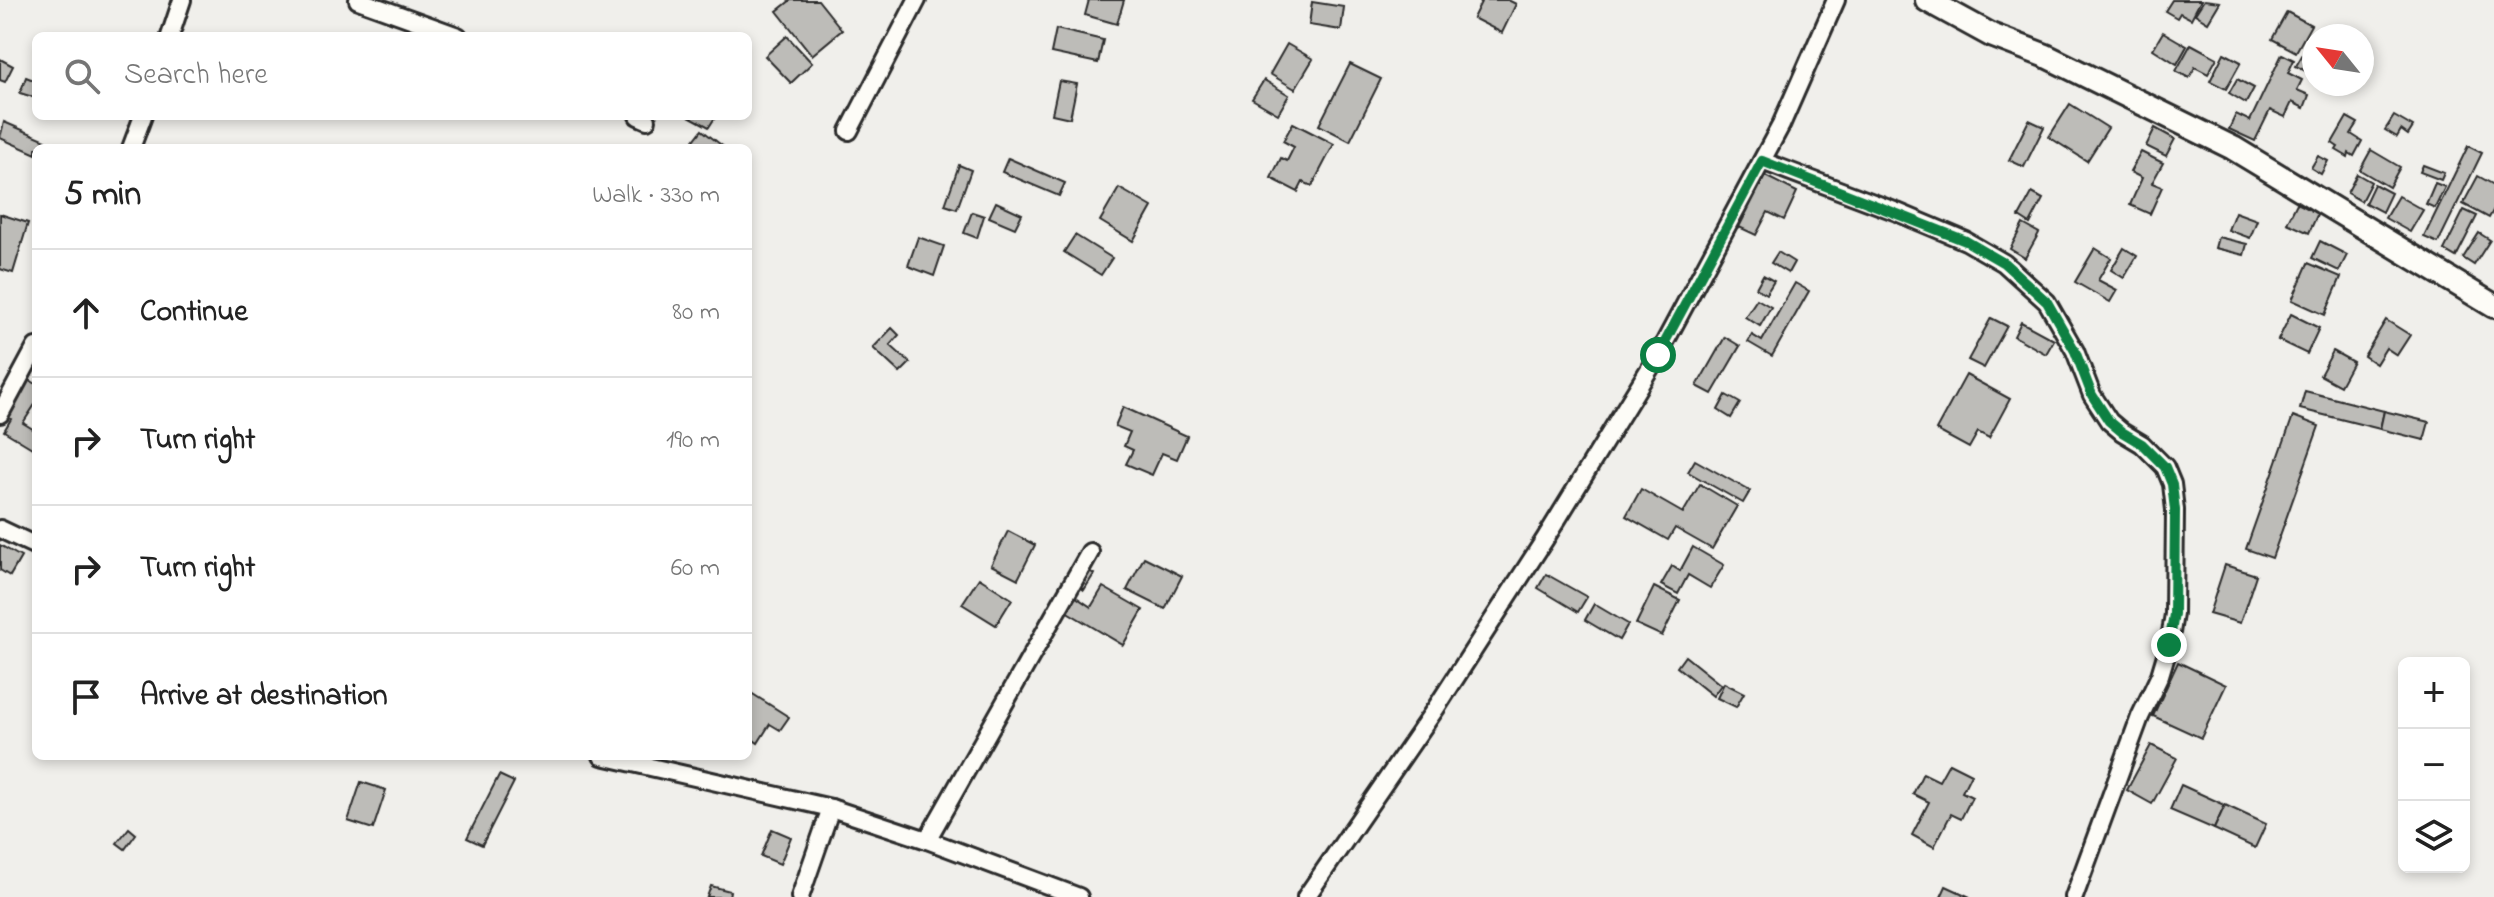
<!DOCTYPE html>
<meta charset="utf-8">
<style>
body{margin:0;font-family:"Indie Flower",sans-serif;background:#f6f6f6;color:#222}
.controls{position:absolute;right:24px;bottom:24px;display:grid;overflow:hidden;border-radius:12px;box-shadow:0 4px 12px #0003}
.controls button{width:72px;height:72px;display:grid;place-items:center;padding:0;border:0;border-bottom:2px solid #e0e0e0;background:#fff;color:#222;font:40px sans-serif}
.compass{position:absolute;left:2302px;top:24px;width:72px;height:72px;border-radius:50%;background:#fff;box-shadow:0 4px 12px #0003;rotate:300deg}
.stop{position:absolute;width:24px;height:24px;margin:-18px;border:6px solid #0b8043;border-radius:50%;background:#fff}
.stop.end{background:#0b8043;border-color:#fff;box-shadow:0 2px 8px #0008}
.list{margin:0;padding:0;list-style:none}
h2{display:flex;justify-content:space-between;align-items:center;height:104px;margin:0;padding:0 32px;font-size:34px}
h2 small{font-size:26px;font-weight:400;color:#767676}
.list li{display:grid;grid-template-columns:52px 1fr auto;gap:24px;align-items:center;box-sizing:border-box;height:128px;padding:0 32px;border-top:2px solid #e0e0e0}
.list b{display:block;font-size:30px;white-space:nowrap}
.list em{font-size:26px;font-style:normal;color:#767676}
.icon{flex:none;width:44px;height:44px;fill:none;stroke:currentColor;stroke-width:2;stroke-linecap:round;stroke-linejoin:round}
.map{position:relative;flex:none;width:2494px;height:897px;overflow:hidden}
.search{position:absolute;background:#fff;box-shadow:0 4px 12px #0003;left:32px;top:32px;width:720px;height:88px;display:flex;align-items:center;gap:20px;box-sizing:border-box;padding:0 28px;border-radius:12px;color:#767676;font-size:30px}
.panel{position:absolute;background:#fff;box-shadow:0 4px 12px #0003;left:32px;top:144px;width:720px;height:616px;border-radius:12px}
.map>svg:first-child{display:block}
</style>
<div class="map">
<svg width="2494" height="897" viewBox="0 0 2494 897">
<rect width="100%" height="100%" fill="#f0efeb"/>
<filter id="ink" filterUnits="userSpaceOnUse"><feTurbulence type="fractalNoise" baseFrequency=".0125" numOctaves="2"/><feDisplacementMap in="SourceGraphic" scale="16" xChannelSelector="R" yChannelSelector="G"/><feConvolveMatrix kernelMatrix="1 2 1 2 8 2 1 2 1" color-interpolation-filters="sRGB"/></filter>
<g filter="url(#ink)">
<!-- building -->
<g fill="#bdbcb8" stroke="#2b2b2b" stroke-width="2">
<polygon points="791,0 818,0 842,30 812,55 777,11"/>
<polygon points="1089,0 1124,0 1117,24 1085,15"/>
<polygon points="1482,0 1508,0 1516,4 1502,33 1473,18"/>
<polygon points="2172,0 2201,0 2191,19 2180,13 2177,18 2165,11"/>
<polygon points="2204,0 2220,2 2208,22 2195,14"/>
<polygon points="1312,2 1344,7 1341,30 1309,25"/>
<polygon points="2287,12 2311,25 2296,52 2272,39"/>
<polygon points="1056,29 1103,40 1098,63 1051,53"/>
<polygon points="2163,32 2187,46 2177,64 2153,49"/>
<polygon points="787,36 812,63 791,83 765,56"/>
<polygon points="2313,36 2314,65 2309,73 2296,66"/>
<polygon points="1287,44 1313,59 1295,89 1270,74"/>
<polygon points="2191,44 2217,58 2208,74 2195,67 2189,78 2176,71"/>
<polygon points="2224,53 2241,62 2226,89 2210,81"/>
<polygon points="2282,54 2294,60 2288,73 2302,80 2297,90 2309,95 2304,108 2292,102 2285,117 2270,110 2255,141 2229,129 2236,114 2250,121"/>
<polygon points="0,59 13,66 5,82 0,80"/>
<polygon points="1350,64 1381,79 1350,141 1319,125"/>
<polygon points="26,77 36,81 36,98 20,93"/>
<polygon points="2237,79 2254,88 2246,103 2229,93"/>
<polygon points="1264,80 1289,95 1278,114 1252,99"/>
<polygon points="1059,81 1077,84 1070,118 1052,114"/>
<polygon points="2070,104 2108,128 2087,161 2049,137"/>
<polygon points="689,116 716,116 709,127"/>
<polygon points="2394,116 2413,127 2408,135 2401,130 2397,137 2385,130"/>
<polygon points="2347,117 2358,123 2351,134 2362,141 2354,156 2349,153 2348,157 2336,150 2338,147 2332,143"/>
<polygon points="2029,120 2044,127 2024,167 2009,160"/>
<polygon points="4,122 46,140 43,148 36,148 36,154 0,138"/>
<polygon points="1293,123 1334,144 1312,186 1303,182 1298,192 1271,178 1281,158 1287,161 1294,147 1283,141"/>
<polygon points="2155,128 2175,139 2166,156 2146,146"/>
<polygon points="702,130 725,148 688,148"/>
<polygon points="2468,146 2482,153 2438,243 2424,237"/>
<polygon points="2371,150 2400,167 2389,187 2360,170"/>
<polygon points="2141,152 2163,163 2152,183 2162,187 2150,214 2130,205 2142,178 2130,172"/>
<polygon points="2318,156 2328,161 2321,174 2311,168"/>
<polygon points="1008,158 1065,183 1059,196 1002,172"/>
<polygon points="959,165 971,170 957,209 945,205"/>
<polygon points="2423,165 2444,173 2441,180 2420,172"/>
<polygon points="2357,174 2371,182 2361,201 2347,193"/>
<polygon points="1765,176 1797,192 1784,220 1768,212 1756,235 1739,227"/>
<polygon points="2478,176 2494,185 2494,209 2489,218 2463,204"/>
<polygon points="2435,183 2445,187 2435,208 2426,204"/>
<polygon points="2374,184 2391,193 2382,212 2365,203"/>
<polygon points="1119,188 1152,207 1133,241 1100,221"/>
<polygon points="2032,193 2043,199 2030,224 2019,217"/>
<polygon points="2398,196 2423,210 2410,232 2385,218"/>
<polygon points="996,202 1022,214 1015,228 989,217"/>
<polygon points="2297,203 2318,213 2309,233 2287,223"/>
<polygon points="2464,210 2477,216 2456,257 2444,250"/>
<polygon points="972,212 984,216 977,238 964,233"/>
<polygon points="2235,212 2257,220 2250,238 2228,230"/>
<polygon points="0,214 28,223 13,273 0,269"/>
<polygon points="2023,224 2039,233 2025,258 2010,249"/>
<polygon points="2479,233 2490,240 2474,265 2463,258"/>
<polygon points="1075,235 1112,258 1101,275 1064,252"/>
<polygon points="918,237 944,246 934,276 908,266"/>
<polygon points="2218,237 2247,244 2244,255 2215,248"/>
<polygon points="2320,241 2347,255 2339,271 2312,258"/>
<polygon points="2095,248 2111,258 2098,280 2117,290 2110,302 2075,282"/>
<polygon points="2124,248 2137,256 2124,278 2111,270"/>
<polygon points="1778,252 1794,262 1788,273 1771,263"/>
<polygon points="2308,263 2341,277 2325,315 2292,300"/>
<polygon points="1763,275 1774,281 1766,294 1756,288"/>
<polygon points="1795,283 1809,291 1772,356 1748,342 1752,335 1762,341"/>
<polygon points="1757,299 1771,307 1760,326 1745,317"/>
<polygon points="2291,314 2319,328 2307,354 2278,340"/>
<polygon points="1991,318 2007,326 1984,368 1968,360"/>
<polygon points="2386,320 2410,335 2397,355 2386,348 2376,364 2364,356"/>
<polygon points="2021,322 2054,340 2046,354 2014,336"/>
<polygon points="892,328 899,335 890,345 910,363 900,373 873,348"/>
<polygon points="1725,337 1740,346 1712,394 1697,386"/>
<polygon points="2333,351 2353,362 2340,386 2320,375"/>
<polygon points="1966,375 2010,399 1989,438 1978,432 1969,448 1936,430"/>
<polygon points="27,378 36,384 36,403 23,423 36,431 36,442 32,448 4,431 11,419 4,415"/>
<polygon points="2305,391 2384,411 2380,429 2300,409"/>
<polygon points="1726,395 1740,403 1731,418 1718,410"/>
<polygon points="1123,407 1187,436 1177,459 1162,453 1152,475 1126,464 1133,450 1124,446 1130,432 1115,426"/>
<polygon points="2384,411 2429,422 2424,440 2380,429"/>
<polygon points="2293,416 2319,426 2272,558 2246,549"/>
<polygon points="1695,460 1750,491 1743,503 1688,472"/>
<polygon points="1700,484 1737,506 1712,549 1675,528 1668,540 1626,516 1641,489 1683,513"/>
<polygon points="1008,531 1035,545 1018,579 991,565"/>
<polygon points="0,545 21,557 10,576 0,570"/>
<polygon points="1693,547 1724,565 1710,588 1688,575 1678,594 1661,585 1672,566 1680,571"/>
<polygon points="1144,557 1182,576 1165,609 1127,590"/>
<polygon points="2225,565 2256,575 2240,623 2209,614"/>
<polygon points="1086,569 1094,574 1084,590 1077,585"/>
<polygon points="1546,574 1587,597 1578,612 1538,588"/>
<polygon points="979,578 1012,599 996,625 962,604"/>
<polygon points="1103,587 1143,610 1123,645 1064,610 1073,595 1091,607"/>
<polygon points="1654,587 1680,600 1662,636 1636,624"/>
<polygon points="1594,604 1628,624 1619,640 1585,620"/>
<polygon points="1685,656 1721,685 1713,696 1677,667"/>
<polygon points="2178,662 2226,685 2201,738 2153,716"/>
<polygon points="1724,683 1744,693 1736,707 1717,698"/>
<polygon points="748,691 789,717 780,730 770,724 758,743 748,736"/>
<polygon points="2151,745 2177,758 2152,804 2127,790"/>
<polygon points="1949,763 1971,774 1962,792 1972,797 1961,819 1951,814 1934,847 1912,835 1929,802 1913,794 1923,773 1939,781"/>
<polygon points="499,775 514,782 482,845 467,838"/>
<polygon points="361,782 386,790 373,829 348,821"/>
<polygon points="2181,785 2225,805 2214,829 2170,810"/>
<polygon points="2225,805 2266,824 2255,848 2214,829"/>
<polygon points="129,828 136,834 125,849 117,843"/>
<polygon points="772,829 791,837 780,864 761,856"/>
<polygon points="711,886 730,891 729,897 707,897"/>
<polygon points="1946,886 1970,897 1941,897"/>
</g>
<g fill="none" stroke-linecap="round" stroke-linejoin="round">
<!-- street casing -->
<g stroke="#2b2b2b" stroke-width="22">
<g id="street">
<polyline points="358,0 458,36"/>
<polyline points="170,36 182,0"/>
<polyline points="638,116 647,120"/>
<polyline points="849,131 917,0"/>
<polyline points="131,148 143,116"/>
<polyline points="1762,161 1897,212 1966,241 2004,263 2047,302 2075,351 2092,395 2109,421 2122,432 2142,444 2165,467 2172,484 2175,510 2174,614 2169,645 2160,675 2140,717 2074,897"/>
<polyline points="0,414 36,347"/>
<polyline points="0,529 36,546"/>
<polyline points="602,756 831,808 927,840 1079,897"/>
<polyline points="927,840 1090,552"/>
<polyline points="800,897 831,808"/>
<polyline points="1306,897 1436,708 1545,539 1658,355 1781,125 1836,0"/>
</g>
</g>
<!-- secondary casing -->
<g stroke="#2b2b2b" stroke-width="28">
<polyline id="secondary" points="1927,0 1991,35 2046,56 2233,148 2494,306"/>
</g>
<!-- street -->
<use href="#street" stroke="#fdfcf7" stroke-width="16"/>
<!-- secondary -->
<use href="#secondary" stroke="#fdfcf7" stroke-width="22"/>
</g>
</g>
<g fill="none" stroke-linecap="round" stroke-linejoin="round" filter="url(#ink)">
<!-- route -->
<polyline stroke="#0b8043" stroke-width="10" points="1658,355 1762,161 1966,241 2004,263 2047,302 2075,351 2092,395 2109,421 2122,432 2142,444 2165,467 2172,484 2175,510 2174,614 2169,645"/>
</g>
</svg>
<div class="controls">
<button>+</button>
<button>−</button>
<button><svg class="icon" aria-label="layers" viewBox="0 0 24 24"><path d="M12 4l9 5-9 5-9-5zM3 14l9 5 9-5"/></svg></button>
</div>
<svg class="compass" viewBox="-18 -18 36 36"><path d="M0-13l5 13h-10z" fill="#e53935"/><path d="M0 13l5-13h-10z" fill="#767676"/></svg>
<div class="stop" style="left:1658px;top:355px"></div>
<div class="stop end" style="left:2169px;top:645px"></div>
<div class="search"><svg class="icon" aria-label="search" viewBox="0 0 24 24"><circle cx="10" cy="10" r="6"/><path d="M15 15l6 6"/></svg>Search here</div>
<section class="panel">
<h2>5 min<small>Walk · 330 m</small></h2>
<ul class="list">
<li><svg class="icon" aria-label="ahead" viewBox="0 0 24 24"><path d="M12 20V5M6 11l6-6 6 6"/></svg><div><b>Continue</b></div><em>80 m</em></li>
<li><svg class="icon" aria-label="right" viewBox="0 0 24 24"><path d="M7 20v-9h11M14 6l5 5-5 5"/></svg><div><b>Turn right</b></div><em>190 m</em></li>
<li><svg class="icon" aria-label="right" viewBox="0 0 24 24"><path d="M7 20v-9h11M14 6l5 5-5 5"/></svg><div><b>Turn right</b></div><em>60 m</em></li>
<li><svg class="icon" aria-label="arrive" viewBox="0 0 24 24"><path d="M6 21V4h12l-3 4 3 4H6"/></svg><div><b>Arrive at destination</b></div></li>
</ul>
</section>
</div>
